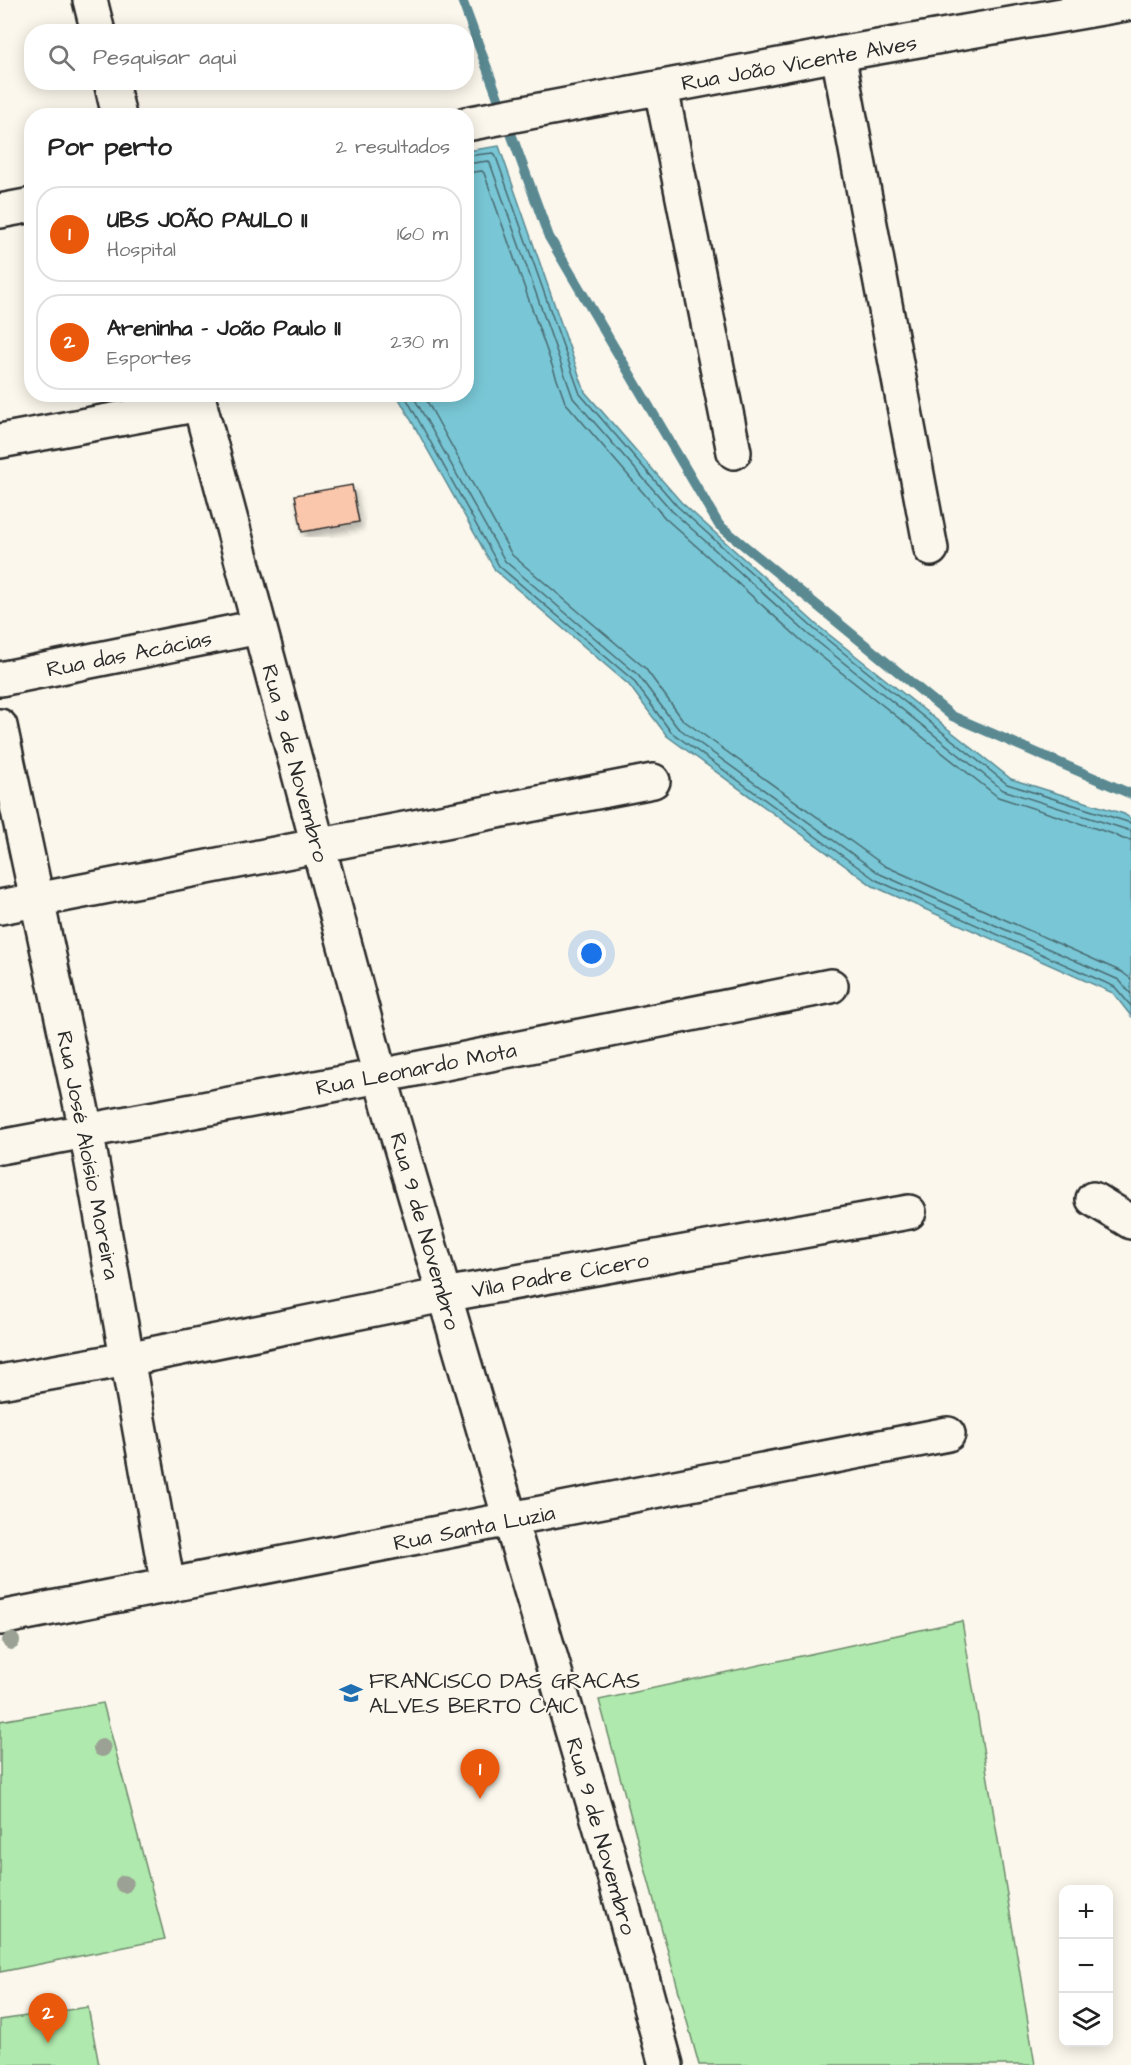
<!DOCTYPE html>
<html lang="pt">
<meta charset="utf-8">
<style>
body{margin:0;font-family:"Architects Daughter",sans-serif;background:#f6f6f6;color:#222}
.controls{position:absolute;right:18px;bottom:18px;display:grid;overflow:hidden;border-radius:12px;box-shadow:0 3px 15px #0003}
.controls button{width:54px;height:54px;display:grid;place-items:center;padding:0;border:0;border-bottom:2px solid #e0e0e0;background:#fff;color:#222;font:30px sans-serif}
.you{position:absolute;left:592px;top:954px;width:21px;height:21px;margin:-15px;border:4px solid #fff;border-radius:50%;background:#1a73e8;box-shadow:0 0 0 9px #1a73e833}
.badge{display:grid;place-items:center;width:39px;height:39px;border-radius:50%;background:#ea580c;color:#fff;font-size:20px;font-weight:700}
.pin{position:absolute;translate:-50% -50px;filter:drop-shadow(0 2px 3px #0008)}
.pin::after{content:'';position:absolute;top:32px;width:21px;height:18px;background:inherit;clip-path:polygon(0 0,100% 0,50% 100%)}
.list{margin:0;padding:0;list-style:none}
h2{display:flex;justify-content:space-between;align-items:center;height:78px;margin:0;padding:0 24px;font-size:26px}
h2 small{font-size:20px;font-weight:400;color:#767676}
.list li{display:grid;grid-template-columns:39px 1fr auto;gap:18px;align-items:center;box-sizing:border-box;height:96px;margin:0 12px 12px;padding:0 12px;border:2px solid #e0e0e0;border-radius:24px}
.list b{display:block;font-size:22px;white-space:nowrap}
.list p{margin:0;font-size:20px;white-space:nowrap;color:#767676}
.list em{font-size:20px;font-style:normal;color:#767676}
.icon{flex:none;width:33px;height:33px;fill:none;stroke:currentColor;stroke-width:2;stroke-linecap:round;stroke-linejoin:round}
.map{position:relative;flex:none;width:1131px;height:2065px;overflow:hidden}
.search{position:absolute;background:#fff;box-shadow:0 3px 15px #0003;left:24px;top:24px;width:450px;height:66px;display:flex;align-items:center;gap:15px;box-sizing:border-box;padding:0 21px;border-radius:24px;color:#767676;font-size:22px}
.panel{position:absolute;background:#fff;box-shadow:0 3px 15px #0003;left:24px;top:108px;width:450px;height:294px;border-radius:24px}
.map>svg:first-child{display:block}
</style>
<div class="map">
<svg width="1131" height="2065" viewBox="0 0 1131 2065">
<defs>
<filter id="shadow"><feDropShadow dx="3.5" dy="6" stdDeviation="3" flood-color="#0004"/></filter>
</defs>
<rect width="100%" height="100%" fill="#fbf7ec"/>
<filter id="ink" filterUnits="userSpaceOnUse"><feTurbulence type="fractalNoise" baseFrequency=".0167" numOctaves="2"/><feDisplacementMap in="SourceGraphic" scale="12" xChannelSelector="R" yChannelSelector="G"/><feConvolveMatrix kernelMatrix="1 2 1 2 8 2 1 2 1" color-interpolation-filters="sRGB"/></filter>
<g filter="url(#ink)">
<!-- green -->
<g fill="#afe9ad" stroke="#6d8a6c" stroke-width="1.5">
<polygon points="962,1621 1035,2065 699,2065 599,1700"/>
<polygon points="103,1703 165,1939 0,1972 0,1721"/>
<polygon points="88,2007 99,2065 0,2065 0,2020"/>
</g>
<!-- water -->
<polygon fill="#79c7d6" stroke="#5a8992" stroke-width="1.5" points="499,146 585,392 681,502 817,625 1011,779 1124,814 1131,819 1131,1016 1113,993 873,886 667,736 629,685 495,570 397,395 466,394 467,151"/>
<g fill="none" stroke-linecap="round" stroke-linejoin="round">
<!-- shore -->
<g stroke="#4a696f" stroke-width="1.5">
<polyline points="466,156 493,153 495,154 580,394 677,506 814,629 1007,784 1131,823"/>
<polyline points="466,164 488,161 490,163 573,398 672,511 809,635 1003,790 1131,831"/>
<polyline points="466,173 482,171 484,173 565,402 665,518 803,642 998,797 1113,834 1123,839 1131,840"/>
<polyline points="404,394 499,566 633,680 671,732 876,880 1115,987 1131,1006"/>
<polyline points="412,394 505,561 638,675 677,727 880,874 1119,980 1131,994"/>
<polyline points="423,394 512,555 645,668 683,720 885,866 1122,972 1131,979"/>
</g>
<!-- stream -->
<polyline stroke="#5a8992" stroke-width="10" points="462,0 549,237 719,525 952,716 1131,794"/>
</g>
<!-- building -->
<polygon fill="#fbc7ac" stroke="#2b2b2b" stroke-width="1.5" filter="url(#shadow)" points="352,485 359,522 302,532 295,495"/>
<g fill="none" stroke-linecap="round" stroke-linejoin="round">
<!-- minor casing -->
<g stroke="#2b2b2b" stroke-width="38">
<g id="minor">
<polyline points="90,0 98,32"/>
<polyline points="838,54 931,549"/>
<polyline points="111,82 119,116"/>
<polyline points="661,88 734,452"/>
<polyline points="466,124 838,54 1131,3"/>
<polyline points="0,211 32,205"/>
<polyline points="197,394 380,1076 606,1846 666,2065"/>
<polyline points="0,441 200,404"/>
<polyline points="0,679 259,627"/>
<polyline points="0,726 86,1130 168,1586"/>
<polyline points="0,907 653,781"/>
<polyline points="0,1147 380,1076 831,986"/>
<polyline points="1093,1199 1131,1222"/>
<polyline points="0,1382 127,1359 444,1295 909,1212"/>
<polyline points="0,1618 948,1434"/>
</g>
</g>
<!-- minor -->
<use href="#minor" stroke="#fbf7ec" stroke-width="33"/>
</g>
<!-- trees -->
<g fill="#9ba194">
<circle cx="11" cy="1641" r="9"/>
<circle cx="102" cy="1748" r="9"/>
<circle cx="124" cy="1884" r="9"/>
</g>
</g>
<!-- icons -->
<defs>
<g id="school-bare" transform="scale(1.8)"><path d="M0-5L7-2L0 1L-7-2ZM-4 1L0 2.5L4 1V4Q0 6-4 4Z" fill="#1f6fb2" stroke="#fbf7ec" stroke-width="2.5" paint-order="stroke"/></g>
</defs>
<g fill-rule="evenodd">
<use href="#school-bare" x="351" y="1693"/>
</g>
<g text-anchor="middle" stroke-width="4.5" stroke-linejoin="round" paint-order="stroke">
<!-- street labels -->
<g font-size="22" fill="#2b2b2b" stroke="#fbf7ec">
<text transform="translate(799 62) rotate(-10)" y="8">Rua João Vicente Alves</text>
<text transform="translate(129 653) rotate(-11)" y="8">Rua das Acácias</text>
<text transform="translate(296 763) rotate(75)" y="8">Rua 9 de Novembro</text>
<text transform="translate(416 1068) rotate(-11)" y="8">Rua Leonardo Mota</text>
<text transform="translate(89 1155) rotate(79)" y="8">Rua José Aloísio Moreira</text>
<text transform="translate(426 1231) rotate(74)" y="8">Rua 9 de Novembro</text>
<text transform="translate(560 1274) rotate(-10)" y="8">Vila Padre Cícero</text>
<text transform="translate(474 1527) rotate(-11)" y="8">Rua Santa Luzia</text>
<text transform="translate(602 1836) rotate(74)" y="8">Rua 9 de Novembro</text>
</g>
<!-- poi labels -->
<g font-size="22" fill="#2b2b2b" stroke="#fbf7ec" text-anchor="start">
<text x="369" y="1688">FRANCISCO DAS GRACAS<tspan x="369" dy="25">ALVES BERTO CAIC</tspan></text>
</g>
</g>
</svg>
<div class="controls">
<button>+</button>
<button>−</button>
<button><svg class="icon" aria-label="layers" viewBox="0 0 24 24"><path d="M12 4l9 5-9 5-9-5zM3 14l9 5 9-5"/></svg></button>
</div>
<div class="you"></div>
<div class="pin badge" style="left:480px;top:1799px">1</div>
<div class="pin badge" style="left:48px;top:2043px">2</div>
<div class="search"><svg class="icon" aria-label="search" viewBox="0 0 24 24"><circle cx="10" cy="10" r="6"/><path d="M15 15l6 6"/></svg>Pesquisar aqui</div>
<section class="panel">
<h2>Por perto<small>2 resultados</small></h2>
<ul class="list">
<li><span class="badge">1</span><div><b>UBS JOÃO PAULO II</b><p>Hospital</p></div><em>160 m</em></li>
<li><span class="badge">2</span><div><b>Areninha - João Paulo II</b><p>Esportes</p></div><em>230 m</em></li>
</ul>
</section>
</div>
